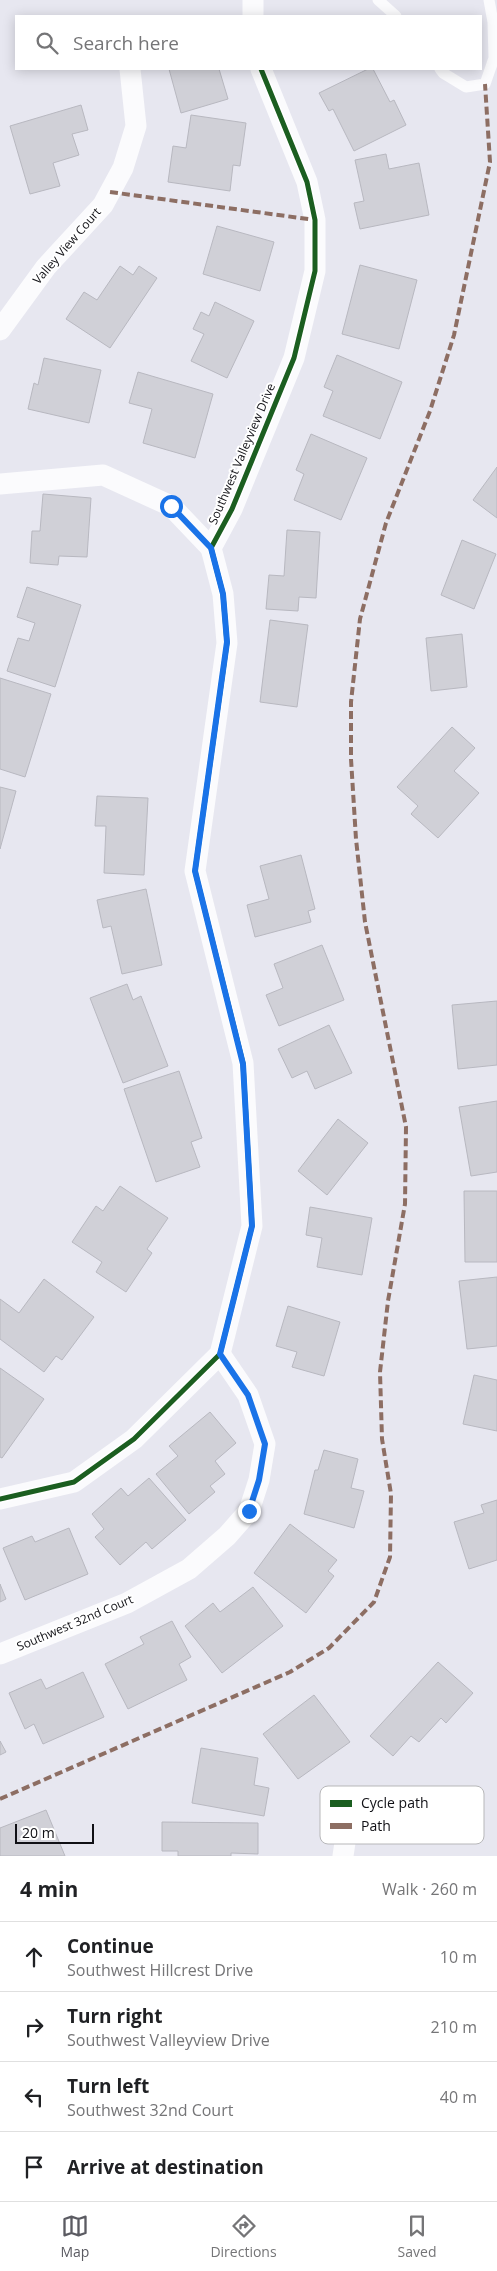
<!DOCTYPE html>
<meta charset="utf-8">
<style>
body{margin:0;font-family:"Open Sans",sans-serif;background:#f2f2f2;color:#202124}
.scale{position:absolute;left:15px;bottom:12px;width:79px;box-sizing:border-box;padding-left:5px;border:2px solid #101015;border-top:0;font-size:14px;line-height:18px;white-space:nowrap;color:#101015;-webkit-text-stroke:4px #fff;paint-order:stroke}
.stop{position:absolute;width:15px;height:15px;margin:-11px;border:4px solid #1a73e8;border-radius:50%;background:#fff}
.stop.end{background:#1a73e8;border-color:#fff;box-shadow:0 1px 5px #0008}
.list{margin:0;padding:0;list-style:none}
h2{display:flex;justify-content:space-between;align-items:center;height:65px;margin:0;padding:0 20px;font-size:21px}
h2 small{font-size:16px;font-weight:400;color:#757577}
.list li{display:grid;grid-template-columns:32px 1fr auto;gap:15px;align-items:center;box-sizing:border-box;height:70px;padding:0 20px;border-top:1px solid #e0e0e0}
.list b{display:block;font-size:19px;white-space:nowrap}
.list p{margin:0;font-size:16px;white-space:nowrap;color:#757577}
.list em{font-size:16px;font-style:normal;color:#757577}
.icon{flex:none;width:28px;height:28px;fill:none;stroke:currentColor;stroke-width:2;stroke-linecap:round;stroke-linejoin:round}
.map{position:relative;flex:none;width:497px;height:1856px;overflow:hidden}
.search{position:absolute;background:#fff;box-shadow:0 2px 12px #0003;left:15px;right:15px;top:15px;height:55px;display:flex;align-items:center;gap:12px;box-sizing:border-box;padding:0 18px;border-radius:0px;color:#757577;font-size:19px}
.sheet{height:345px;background:#fff}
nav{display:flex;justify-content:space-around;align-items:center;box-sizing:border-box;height:70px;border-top:1px solid #e0e0e0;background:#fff;font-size:14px;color:#757577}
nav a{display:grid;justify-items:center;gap:2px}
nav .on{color:#5b5b62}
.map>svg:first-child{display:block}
</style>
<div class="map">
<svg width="497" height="1856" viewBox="0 0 497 1856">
<rect width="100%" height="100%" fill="#e7e7f0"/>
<!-- building -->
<g fill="#d0d0d7" stroke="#b8b8c0">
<polygon points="169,69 219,69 228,99 181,113"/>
<polygon points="368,69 373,69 390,102 394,100 406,125 354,151 333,109 329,111 319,93"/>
<polygon points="81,105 88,130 72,134 79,155 53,163 60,186 30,194 10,126"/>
<polygon points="191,115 246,123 240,166 233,165 230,191 168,182 173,146 186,148"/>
<polygon points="386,154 389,169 419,163 429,215 360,229 354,203 364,201 355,160"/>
<polygon points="217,226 274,242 260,291 203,274"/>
<polygon points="360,265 417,280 399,349 342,334"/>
<polygon points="120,266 133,275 139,266 157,278 110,348 66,319 84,292 97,300"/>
<polygon points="215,302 254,321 227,378 191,361 204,334 193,329 201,312 209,316"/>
<polygon points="337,355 402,382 380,439 323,416 333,391 324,387"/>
<polygon points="44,358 101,370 89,423 28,409 34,383 38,385"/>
<polygon points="138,372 213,394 195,458 143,443 152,409 129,403"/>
<polygon points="311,434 367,458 341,520 294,500 304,474 296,470"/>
<polygon points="497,467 497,518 473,500"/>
<polygon points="43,494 91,498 87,557 59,556 58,565 30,563 32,531 40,531"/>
<polygon points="287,530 320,532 316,598 299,597 298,611 266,609 269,575 284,576"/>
<polygon points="462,540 496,554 474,609 441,595"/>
<polygon points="27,587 81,605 55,687 7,671 18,638 29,641 35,623 17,617"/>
<polygon points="270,620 308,625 297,707 260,702"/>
<polygon points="462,634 467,687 431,691 426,638"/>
<polygon points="0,678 51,694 25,777 0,769"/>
<polygon points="452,727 475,748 454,771 479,793 438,838 411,814 418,806 397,787"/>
<polygon points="0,787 16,791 0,849"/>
<polygon points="97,796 148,798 144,875 104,873 106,826 95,826"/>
<polygon points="301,855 315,909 308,911 311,922 255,937 247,905 269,899 260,866"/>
<polygon points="146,889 162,965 122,974 111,926 103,928 97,900"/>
<polygon points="322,945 344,1000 279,1026 266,995 283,988 274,964"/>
<polygon points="127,984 133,1000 141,996 168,1066 123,1083 90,998"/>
<polygon points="497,1001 497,1065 458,1069 452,1005"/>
<polygon points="329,1025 352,1073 315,1089 307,1071 292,1078 278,1049"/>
<polygon points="179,1071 202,1138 191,1142 200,1167 156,1182 124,1089"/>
<polygon points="497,1101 497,1172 471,1176 459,1107"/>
<polygon points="338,1119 368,1143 327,1195 298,1171"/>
<polygon points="120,1186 168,1218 147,1249 152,1253 126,1292 96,1272 102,1262 72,1242 96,1206 103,1211"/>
<polygon points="464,1191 497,1191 497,1262 465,1262"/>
<polygon points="310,1207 372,1218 362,1275 317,1267 322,1238 306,1235"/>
<polygon points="497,1277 497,1346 467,1349 459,1281"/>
<polygon points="44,1279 94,1317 62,1360 56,1356 44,1372 0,1339 0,1299 19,1313"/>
<polygon points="288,1306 340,1322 324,1376 292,1367 297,1352 276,1346"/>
<polygon points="0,1368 44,1399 2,1458 0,1457"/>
<polygon points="474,1375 497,1380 497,1431 463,1424"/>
<polygon points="210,1412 236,1443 215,1461 225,1474 210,1486 215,1492 189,1514 156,1474 178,1456 169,1446"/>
<polygon points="324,1450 358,1459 351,1488 364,1491 354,1528 304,1514 315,1470 318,1470"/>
<polygon points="149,1478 186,1520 152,1549 146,1542 120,1565 95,1537 104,1529 92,1514 121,1488 128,1496"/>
<polygon points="497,1500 497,1560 469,1569 454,1522 484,1513 481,1505"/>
<polygon points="290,1524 337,1560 328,1571 334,1576 306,1613 254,1573"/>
<polygon points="69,1528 88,1574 25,1600 3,1548 32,1536 35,1542"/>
<polygon points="0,1584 6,1599 0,1602"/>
<polygon points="253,1587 283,1626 222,1673 185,1626 213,1603 220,1612"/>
<polygon points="172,1621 191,1657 179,1664 187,1680 128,1709 105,1664 144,1644 140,1637"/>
<polygon points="438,1662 473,1693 446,1723 441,1718 419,1742 411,1736 393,1756 370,1736"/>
<polygon points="83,1672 104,1717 43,1744 34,1724 25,1729 9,1693 41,1679 46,1689"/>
<polygon points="314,1695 350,1742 298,1779 263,1734"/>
<polygon points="0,1741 6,1752 0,1755"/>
<polygon points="201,1748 258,1758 254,1785 269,1788 264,1816 192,1803"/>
<polygon points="46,1810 65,1856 0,1856 0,1828"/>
<polygon points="162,1822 258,1823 258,1854 231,1853 231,1856 178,1856 178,1851 162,1851"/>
</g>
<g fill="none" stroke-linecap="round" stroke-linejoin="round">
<!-- service -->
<g stroke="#fbfbfd" stroke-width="11">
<polyline points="378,0 396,16"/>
<polyline points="440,69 443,73 466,87 485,84 494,58 493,22 489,0"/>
</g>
<!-- minor -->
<g stroke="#fbfbfd" stroke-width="21">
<polyline points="253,0 253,16"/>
<polyline points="0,330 46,267 103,205 123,168 136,126 130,69"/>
<polyline points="0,484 103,475 171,506 211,548"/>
<polyline points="0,1499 74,1482 134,1439 220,1354 252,1226 243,1063 195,871 227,643 223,594 211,548 232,509 294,358 315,271 315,220 307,182 261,69"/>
<polyline points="0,1654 127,1603 189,1569 227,1536 249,1511 259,1480 265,1444 248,1395 220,1354"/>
<polyline points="343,1856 348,1822"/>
</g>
<!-- quiet -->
<g stroke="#8d6e63" stroke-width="4" stroke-dasharray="8 4" stroke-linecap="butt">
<polyline points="110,192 315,220"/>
<polyline points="0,1799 290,1672 329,1648 374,1602 390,1557 391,1494 382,1439 380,1372 388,1301 405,1204 406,1127 365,922 356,839 351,759 351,702 360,619 386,523 430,411 454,335 490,162 485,84"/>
</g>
<!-- cycleway casing -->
<g stroke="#fff" stroke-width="8">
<polyline id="cycleway" points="0,1499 74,1482 134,1439 220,1354 252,1226 243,1063 195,871 227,643 223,594 211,548 232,509 294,358 315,271 315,220 307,182 261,69"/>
</g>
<!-- cycleway -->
<use href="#cycleway" stroke="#1b5e20" stroke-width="5"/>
</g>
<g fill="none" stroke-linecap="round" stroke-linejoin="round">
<!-- route -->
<polyline stroke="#1a73e8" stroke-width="6" points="171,506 211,548 223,594 227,642 195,871 243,1064 252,1226 220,1354 248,1395 265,1444 259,1480 249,1511"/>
</g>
<g text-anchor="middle" stroke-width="4" stroke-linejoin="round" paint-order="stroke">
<!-- street labels -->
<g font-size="12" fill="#101015" stroke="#fff">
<text transform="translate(67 246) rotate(-49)" y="4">Valley View Court</text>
<text transform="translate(242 454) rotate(-67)" y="4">Southwest Valleyview Drive</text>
<text transform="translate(75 1623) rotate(-23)" y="4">Southwest 32nd Court</text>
</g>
</g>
<!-- legend -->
<rect x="320" y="1786" width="164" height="58" rx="8" fill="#fff" stroke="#b7b7b9" stroke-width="1"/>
<rect x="330" y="1800" width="22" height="7" fill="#1b5e20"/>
<rect x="330" y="1823" width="22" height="6" fill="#8d6e63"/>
<g font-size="14" fill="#101015">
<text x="361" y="1808">Cycle path</text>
<text x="361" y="1831">Path</text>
</g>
</svg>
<div class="scale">20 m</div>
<div class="stop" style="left:171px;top:506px"></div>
<div class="stop end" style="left:249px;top:1511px"></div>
<div class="search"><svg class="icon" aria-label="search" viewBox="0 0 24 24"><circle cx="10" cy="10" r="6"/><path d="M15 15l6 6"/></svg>Search here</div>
</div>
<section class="sheet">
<h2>4 min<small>Walk · 260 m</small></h2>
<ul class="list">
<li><svg class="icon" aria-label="ahead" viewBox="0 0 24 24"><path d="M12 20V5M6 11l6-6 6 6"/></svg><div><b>Continue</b><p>Southwest Hillcrest Drive</p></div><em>10 m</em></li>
<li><svg class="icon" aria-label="right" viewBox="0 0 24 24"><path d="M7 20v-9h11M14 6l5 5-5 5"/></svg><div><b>Turn right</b><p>Southwest Valleyview Drive</p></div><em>210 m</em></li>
<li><svg class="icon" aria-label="left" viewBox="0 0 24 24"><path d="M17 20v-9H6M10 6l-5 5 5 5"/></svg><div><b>Turn left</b><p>Southwest 32nd Court</p></div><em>40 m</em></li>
<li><svg class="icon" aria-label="arrive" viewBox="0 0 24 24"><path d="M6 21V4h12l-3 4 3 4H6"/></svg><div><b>Arrive at destination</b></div></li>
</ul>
</section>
<nav>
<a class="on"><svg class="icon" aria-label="map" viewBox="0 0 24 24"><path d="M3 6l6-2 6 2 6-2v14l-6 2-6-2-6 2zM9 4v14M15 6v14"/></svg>Map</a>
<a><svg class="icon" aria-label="directions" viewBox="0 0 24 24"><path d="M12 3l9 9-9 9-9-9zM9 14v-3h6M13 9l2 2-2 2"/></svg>Directions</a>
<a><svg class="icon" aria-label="saved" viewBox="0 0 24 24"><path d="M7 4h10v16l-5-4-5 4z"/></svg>Saved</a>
</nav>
